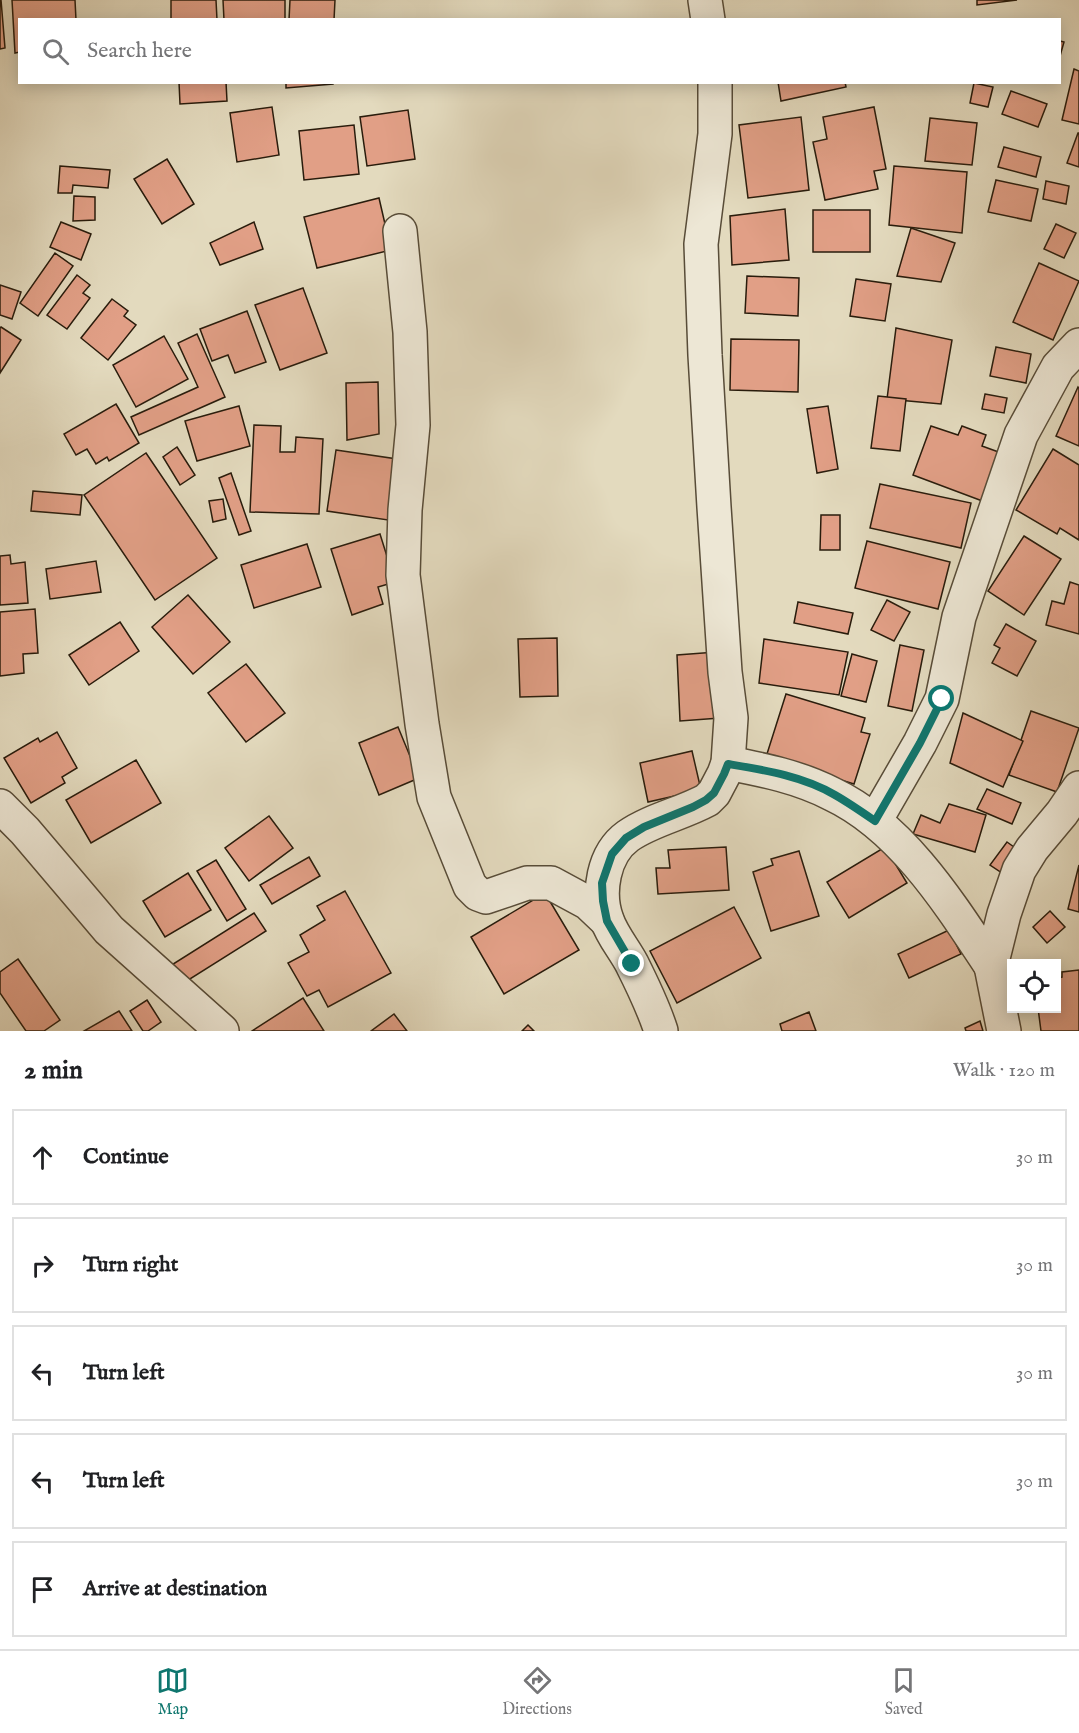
<!DOCTYPE html>
<meta charset="utf-8">
<style>
body{margin:0;font-family:"IM FELL English",serif;background:#f6f6f6;color:#202124}
.controls{position:absolute;right:18px;bottom:18px;display:grid;overflow:hidden;border-radius:0px;box-shadow:0 3px 15px #0003}
.controls button{width:54px;height:54px;display:grid;place-items:center;padding:0;border:0;border-bottom:2px solid #e0e0e0;background:#fff;color:#202124;font:30px sans-serif}
.stop{position:absolute;width:18px;height:18px;margin:-14px;border:4px solid #0f766e;border-radius:50%;background:#fff}
.stop.end{background:#0f766e;border-color:#fff;box-shadow:0 2px 6px #0008}
.list{margin:0;padding:0;list-style:none}
h2{display:flex;justify-content:space-between;align-items:center;height:78px;margin:0;padding:0 24px;font-size:26px}
h2 small{font-size:20px;font-weight:400;color:#757577}
.list li{display:grid;grid-template-columns:39px 1fr auto;gap:18px;align-items:center;box-sizing:border-box;height:96px;margin:0 12px 12px;padding:0 12px;border:2px solid #e0e0e0;border-radius:0px}
.list b{display:block;font-size:22px;white-space:nowrap}
.list em{font-size:20px;font-style:normal;color:#757577}
.icon{flex:none;width:33px;height:33px;fill:none;stroke:currentColor;stroke-width:2;stroke-linecap:round;stroke-linejoin:round}
.map{position:relative;flex:none;width:1079px;height:1031px;overflow:hidden}
.search{position:absolute;background:#fff;box-shadow:0 3px 15px #0003;left:18px;right:18px;top:18px;height:66px;display:flex;align-items:center;gap:15px;box-sizing:border-box;padding:0 21px;border-radius:0px;color:#757577;font-size:22px}
.sheet{height:618px;background:#fff}
nav{display:flex;justify-content:space-around;align-items:center;box-sizing:border-box;height:84px;border-top:2px solid #e0e0e0;background:#fff;font-size:16px;color:#757577}
nav a{display:grid;justify-items:center;gap:3px}
nav .on{color:#0f766e}
.map>svg:first-child{display:block}
</style>
<div class="map">
<svg width="1079" height="1031" viewBox="0 0 1079 1031">
<rect width="100%" height="100%" fill="#e3dabe"/>
<filter id="stains"><feTurbulence type="fractalNoise" baseFrequency=".00333" numOctaves="4"/><feColorMatrix values="0 0 0 0 .2 0 0 0 0 .09 0 0 0 0 .02 0 0 0 .5 -.17"/></filter>
<radialGradient id="worn" r=".72"><stop offset=".6" stop-color="#630" stop-opacity="0"/><stop offset="1" stop-color="#630" stop-opacity=".3"/></radialGradient>
<!-- building -->
<g fill="#e19f86" stroke="#291c0c" stroke-width="1.5">
<polygon points="0,0 1,0 5,48 0,49"/>
<polygon points="12,0 75,0 76,20 20,20 20,52 15,53"/>
<polygon points="171,0 216,0 217,20 171,20"/>
<polygon points="223,0 285,0 285,20 224,20"/>
<polygon points="290,0 335,0 334,20 289,20"/>
<polygon points="977,0 1017,0 977,5"/>
<polygon points="1060,41 1064,42 1060,56"/>
<polygon points="1074,69 1079,71 1079,124 1062,120"/>
<polygon points="179,82 226,82 227,101 180,104"/>
<polygon points="286,82 333,82 333,84 286,88"/>
<polygon points="778,82 845,82 846,87 781,101"/>
<polygon points="974,83 993,87 988,107 970,103"/>
<polygon points="1011,91 1047,104 1038,127 1002,114"/>
<polygon points="272,107 279,155 237,162 230,113"/>
<polygon points="874,107 886,169 874,171 878,189 825,200 813,142 827,139 823,117"/>
<polygon points="408,110 415,159 367,166 360,117"/>
<polygon points="801,117 809,190 748,198 739,125"/>
<polygon points="930,118 977,123 972,165 925,161"/>
<polygon points="354,125 359,174 304,180 299,131"/>
<polygon points="1078,133 1079,133 1079,167 1067,163"/>
<polygon points="1004,147 1041,157 1036,177 998,167"/>
<polygon points="167,159 194,204 162,224 134,179"/>
<polygon points="60,166 110,170 108,188 73,185 72,193 58,193"/>
<polygon points="894,166 967,172 962,233 889,225"/>
<polygon points="996,180 1038,189 1031,221 988,212"/>
<polygon points="1046,181 1069,186 1066,204 1043,199"/>
<polygon points="74,196 95,197 95,220 73,221"/>
<polygon points="379,198 391,250 317,268 304,217"/>
<polygon points="785,209 789,260 732,265 730,216"/>
<rect x="813" y="210" width="57" height="42"/>
<polygon points="61,222 91,234 81,260 50,247"/>
<polygon points="254,222 263,249 220,265 210,243"/>
<polygon points="1056,224 1076,233 1064,258 1044,249"/>
<polygon points="911,228 955,243 941,282 897,276"/>
<polygon points="55,253 73,266 38,316 20,303"/>
<polygon points="1039,263 1079,281 1053,340 1013,322"/>
<polygon points="77,275 90,285 83,293 90,298 67,329 47,315"/>
<polygon points="747,276 799,278 798,316 745,313"/>
<polygon points="856,279 891,284 885,321 850,316"/>
<polygon points="0,285 21,292 12,319 0,315"/>
<polygon points="303,288 327,353 280,370 255,305"/>
<polygon points="112,299 128,311 124,316 136,325 108,360 81,338"/>
<polygon points="247,311 266,362 235,373 228,355 212,361 200,329"/>
<polygon points="1,327 21,340 0,373 0,328"/>
<polygon points="896,328 952,340 941,404 887,399"/>
<polygon points="197,334 225,397 139,435 131,417 198,387 178,343"/>
<polygon points="164,336 188,379 136,407 113,365"/>
<polygon points="731,339 799,340 798,392 730,390"/>
<polygon points="996,347 1031,354 1026,383 990,376"/>
<polygon points="378,382 379,434 347,440 346,383"/>
<polygon points="1078,387 1079,388 1079,446 1056,436"/>
<polygon points="985,394 1007,398 1004,413 982,409"/>
<polygon points="878,396 906,399 900,451 871,448"/>
<polygon points="116,404 139,443 109,461 107,457 96,464 87,449 76,455 64,434"/>
<polygon points="239,406 250,446 197,461 185,421"/>
<polygon points="828,406 838,469 817,473 807,409"/>
<polygon points="254,425 281,426 280,452 295,452 296,437 323,439 319,514 250,512"/>
<polygon points="931,426 958,435 962,426 986,435 982,446 1004,454 985,502 913,475"/>
<polygon points="177,447 195,475 180,485 163,457"/>
<polygon points="1053,449 1079,465 1079,540 1060,528 1057,534 1016,510"/>
<polygon points="336,450 397,459 388,520 327,511"/>
<polygon points="146,453 217,558 155,600 84,495"/>
<polygon points="231,473 251,531 239,535 219,478"/>
<polygon points="880,484 971,503 961,548 870,528"/>
<polygon points="33,491 82,495 80,515 31,511"/>
<polygon points="223,499 226,519 213,522 209,501"/>
<polygon points="821,515 840,515 840,550 820,550"/>
<polygon points="380,534 395,582 378,587 383,604 352,615 331,549"/>
<polygon points="1024,536 1061,559 1024,615 988,591"/>
<polygon points="867,541 950,562 938,609 855,588"/>
<polygon points="307,544 321,587 254,608 241,565"/>
<polygon points="10,555 11,564 25,562 28,603 0,605 0,556"/>
<polygon points="96,561 101,592 50,599 46,569"/>
<polygon points="1070,582 1079,585 1079,634 1046,625 1052,601 1064,604"/>
<polygon points="188,595 230,642 193,674 152,627"/>
<polygon points="887,600 910,612 894,641 871,630"/>
<polygon points="798,602 853,613 848,634 794,623"/>
<polygon points="35,609 38,653 23,654 24,673 0,676 0,612"/>
<polygon points="120,622 139,651 89,685 69,655"/>
<polygon points="1006,624 1036,641 1017,676 992,663 1000,648 994,645"/>
<polygon points="557,638 558,696 520,697 518,639"/>
<polygon points="764,639 848,652 839,695 759,683"/>
<polygon points="900,645 924,650 912,711 888,706"/>
<polygon points="716,652 720,718 680,721 677,655"/>
<polygon points="852,654 877,661 866,702 841,696"/>
<polygon points="246,664 285,713 246,742 208,693"/>
<polygon points="786,694 865,718 861,732 870,734 854,784 766,757"/>
<polygon points="1031,711 1079,728 1057,792 1009,775"/>
<polygon points="963,713 1023,741 1003,787 950,763"/>
<polygon points="398,727 419,778 379,795 359,743"/>
<polygon points="57,732 77,768 62,777 65,783 31,803 4,758 38,738 40,742"/>
<polygon points="692,751 701,790 648,802 640,763"/>
<polygon points="136,760 161,803 91,843 66,800"/>
<polygon points="987,789 1021,803 1012,824 977,809"/>
<polygon points="949,804 986,815 975,852 913,834 921,815 940,823"/>
<polygon points="269,816 293,848 249,881 225,848"/>
<polygon points="1007,842 1021,852 1005,875 990,865"/>
<polygon points="726,847 729,890 658,894 656,868 670,868 668,850"/>
<polygon points="885,847 907,883 849,918 827,882"/>
<polygon points="799,851 819,916 771,931 753,872 773,865 771,859"/>
<polygon points="309,857 320,876 272,904 260,885"/>
<polygon points="216,860 246,909 227,921 197,871"/>
<polygon points="1079,865 1079,912 1068,909"/>
<polygon points="188,873 211,910 165,937 143,901"/>
<polygon points="345,891 391,973 328,1007 319,990 307,996 288,963 309,952 300,935 325,920 317,906"/>
<polygon points="545,893 579,950 504,994 471,937"/>
<polygon points="734,907 761,958 677,1003 650,951"/>
<polygon points="1050,911 1065,927 1047,943 1033,927"/>
<polygon points="254,913 266,931 182,984 170,966"/>
<polygon points="949,930 961,954 909,978 898,954"/>
<polygon points="18,959 60,1020 44,1031 26,1031 0,993 0,972"/>
<polygon points="1079,970 1079,1031 1041,1031 1038,1008 1056,1008 1056,978 1062,977 1062,972"/>
<polygon points="303,998 324,1031 252,1031"/>
<polygon points="147,1000 161,1022 148,1031 143,1031 130,1011"/>
<polygon points="119,1011 132,1031 84,1031"/>
<polygon points="809,1012 816,1031 782,1031 780,1024"/>
<polygon points="394,1014 407,1031 371,1031"/>
<polygon points="980,1021 983,1031 966,1031 965,1028"/>
<polygon points="528,1025 534,1031 522,1031"/>
</g>
<g fill="none" stroke-linecap="round" stroke-linejoin="round">
<!-- minor casing -->
<g stroke="#584c38" stroke-width="36">
<g id="minor">
<polyline points="705,0 708,20"/>
<polyline points="400,231 410,332 413,425 405,510 403,575 422,724 434,797 470,886 478,894 486,897 527,883 551,883 588,903 607,921"/>
<path d="M728 763C764 770 799 777 832 794 902 827 950 904 991 966"/>
<polyline points="0,806 25,831 109,930 222,1031"/>
<polyline points="875,821 920,743 942,699 959,617 1021,435 1058,367 1079,345"/>
<path d="M661 1031C654 1009 642 984 632 964 624 949 612 935 607 920 597 893 603 854 628 836 651 820 681 814 707 800L714 793 724 774 728 763 731 718 725 672 714 507 705 355 701 244 715 134V82"/>
<polyline points="1004,1031 991,966 1004,914 1019,870 1032,849 1062,813 1079,788"/>
</g>
</g>
<!-- minor -->
<use href="#minor" stroke="#ede7d5" stroke-width="33"/>
</g>
<g fill="none" stroke-linecap="round" stroke-linejoin="round">
<!-- route -->
<path stroke="#0f766e" stroke-width="8" d="M632 964 607 921 603 901 602 883 612 854 626 838 644 827 693 807 706 800 714 793 724 774 728 764C764 770 803 776 835 795 849 803 862 812 875 821L920 743 942 699"/>
</g>
<rect width="100%" height="100%" filter="url(#stains)"/>
<rect width="100%" height="100%" fill="url(#worn)"/>
</svg>
<div class="controls">
<button><svg class="icon" aria-label="locate" viewBox="0 0 24 24"><circle cx="12" cy="12" r="6"/><path d="M12 2v4M12 18v4M2 12h4M18 12h4"/></svg></button>
</div>
<div class="stop" style="left:942px;top:699px"></div>
<div class="stop end" style="left:632px;top:964px"></div>
<div class="search"><svg class="icon" aria-label="search" viewBox="0 0 24 24"><circle cx="10" cy="10" r="6"/><path d="M15 15l6 6"/></svg>Search here</div>
</div>
<section class="sheet">
<h2>2 min<small>Walk · 120 m</small></h2>
<ul class="list">
<li><svg class="icon" aria-label="ahead" viewBox="0 0 24 24"><path d="M12 20V5M6 11l6-6 6 6"/></svg><div><b>Continue</b></div><em>30 m</em></li>
<li><svg class="icon" aria-label="right" viewBox="0 0 24 24"><path d="M7 20v-9h11M14 6l5 5-5 5"/></svg><div><b>Turn right</b></div><em>30 m</em></li>
<li><svg class="icon" aria-label="left" viewBox="0 0 24 24"><path d="M17 20v-9H6M10 6l-5 5 5 5"/></svg><div><b>Turn left</b></div><em>30 m</em></li>
<li><svg class="icon" aria-label="left" viewBox="0 0 24 24"><path d="M17 20v-9H6M10 6l-5 5 5 5"/></svg><div><b>Turn left</b></div><em>30 m</em></li>
<li><svg class="icon" aria-label="arrive" viewBox="0 0 24 24"><path d="M6 21V4h12l-3 4 3 4H6"/></svg><div><b>Arrive at destination</b></div></li>
</ul>
</section>
<nav>
<a class="on"><svg class="icon" aria-label="map" viewBox="0 0 24 24"><path d="M3 6l6-2 6 2 6-2v14l-6 2-6-2-6 2zM9 4v14M15 6v14"/></svg>Map</a>
<a><svg class="icon" aria-label="directions" viewBox="0 0 24 24"><path d="M12 3l9 9-9 9-9-9zM9 14v-3h6M13 9l2 2-2 2"/></svg>Directions</a>
<a><svg class="icon" aria-label="saved" viewBox="0 0 24 24"><path d="M7 4h10v16l-5-4-5 4z"/></svg>Saved</a>
</nav>
